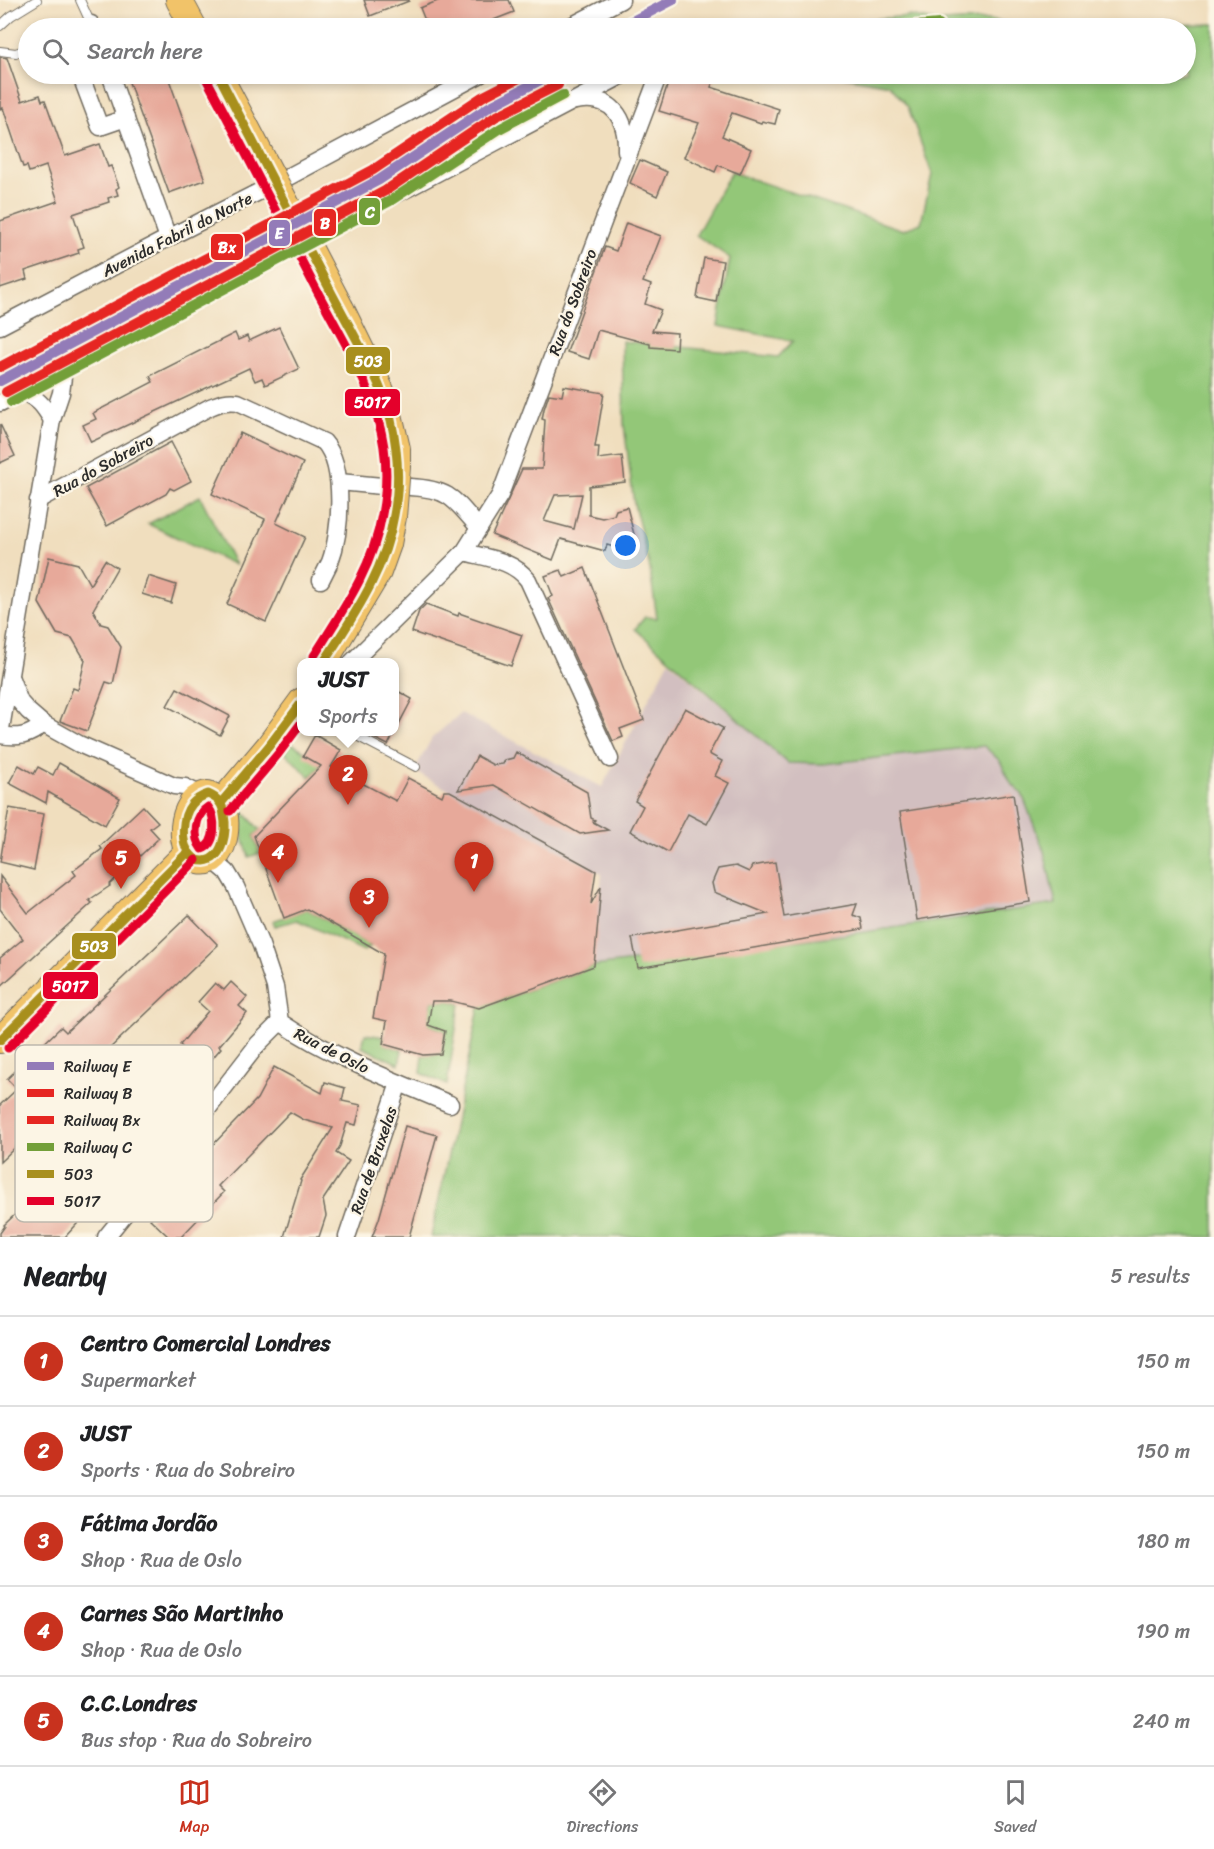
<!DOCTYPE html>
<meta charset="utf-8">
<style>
body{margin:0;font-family:Sriracha,sans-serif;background:#f2f2f2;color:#202124}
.you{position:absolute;left:626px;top:546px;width:21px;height:21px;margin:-15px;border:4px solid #fff;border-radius:50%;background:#1a73e8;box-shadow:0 0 0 9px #1a73e833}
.badge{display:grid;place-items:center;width:39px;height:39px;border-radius:50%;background:#c8321e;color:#fff;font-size:20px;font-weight:700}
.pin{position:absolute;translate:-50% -50px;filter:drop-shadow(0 2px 3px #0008)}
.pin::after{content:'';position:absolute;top:32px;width:21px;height:18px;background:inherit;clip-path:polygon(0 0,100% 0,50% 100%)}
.popup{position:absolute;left:297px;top:658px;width:102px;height:78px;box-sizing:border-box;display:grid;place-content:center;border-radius:12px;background:#fff;filter:drop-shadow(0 2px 4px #0005);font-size:20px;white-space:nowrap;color:#757577}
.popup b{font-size:22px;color:#202124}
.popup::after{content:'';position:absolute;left:50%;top:100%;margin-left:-12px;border:12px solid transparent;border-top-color:#fff}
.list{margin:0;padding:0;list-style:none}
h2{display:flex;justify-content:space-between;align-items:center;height:78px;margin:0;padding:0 24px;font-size:26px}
h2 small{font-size:20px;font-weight:400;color:#757577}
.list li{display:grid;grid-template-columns:39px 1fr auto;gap:18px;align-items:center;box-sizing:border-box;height:90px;padding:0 24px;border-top:2px solid #e0e0e0}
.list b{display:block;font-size:22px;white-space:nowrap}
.list p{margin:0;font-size:20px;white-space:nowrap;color:#757577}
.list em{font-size:20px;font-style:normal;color:#757577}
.icon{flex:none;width:33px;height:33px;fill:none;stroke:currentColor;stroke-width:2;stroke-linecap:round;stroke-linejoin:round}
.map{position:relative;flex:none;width:1214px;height:1237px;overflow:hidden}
.search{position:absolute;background:#fff;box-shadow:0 3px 9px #0003;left:18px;right:18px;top:18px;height:66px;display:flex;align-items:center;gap:15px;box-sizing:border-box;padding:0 21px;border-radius:33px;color:#757577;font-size:22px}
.sheet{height:528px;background:#fff}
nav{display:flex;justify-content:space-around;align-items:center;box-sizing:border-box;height:84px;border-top:2px solid #e0e0e0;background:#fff;font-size:16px;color:#757577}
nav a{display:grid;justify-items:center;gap:3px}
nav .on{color:#c8321e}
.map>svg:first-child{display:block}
</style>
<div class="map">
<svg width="1214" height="1237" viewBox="0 0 1214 1237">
<rect width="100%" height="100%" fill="#fcf5e5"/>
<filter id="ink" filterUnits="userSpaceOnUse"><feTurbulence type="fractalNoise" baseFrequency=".0167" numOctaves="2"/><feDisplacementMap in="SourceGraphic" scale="12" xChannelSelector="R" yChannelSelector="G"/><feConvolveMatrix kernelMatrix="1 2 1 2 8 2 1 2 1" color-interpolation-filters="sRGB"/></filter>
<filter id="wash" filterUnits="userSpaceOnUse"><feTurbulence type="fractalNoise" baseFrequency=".008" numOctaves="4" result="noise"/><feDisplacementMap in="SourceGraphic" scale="24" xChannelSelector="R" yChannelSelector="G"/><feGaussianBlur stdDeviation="1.35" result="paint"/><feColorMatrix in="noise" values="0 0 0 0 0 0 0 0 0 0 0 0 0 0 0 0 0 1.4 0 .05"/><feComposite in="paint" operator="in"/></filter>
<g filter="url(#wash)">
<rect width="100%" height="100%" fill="#f0debe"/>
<!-- industrial -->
<polygon fill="#d2bfc0" points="669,661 788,763 984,746 1000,761 1011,783 1022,794 1044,851 1056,905 858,933 594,966 602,874 414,771 432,738 461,713 602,787"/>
<!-- green -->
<g fill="#93c778" stroke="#5f7952" stroke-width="1.5">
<polygon points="910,16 939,22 987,20 1049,27 1214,24 1214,1237 431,1237 479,1008 594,966 858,933 1056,904 1044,851 1022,794 1011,783 1000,761 984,746 823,764 788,763 635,629 645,617 657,618 649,564 634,504 624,425 622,341 778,357 793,341 718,326 730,258 696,235 731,172 903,230 921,223 932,174 908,107 890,85 830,74 1186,74 1186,28 768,28"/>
<polygon points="200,496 235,565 148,524"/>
<polygon points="291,743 324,763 310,777 284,752"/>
<polygon points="239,807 260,830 254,836 260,853 249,857 240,828"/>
<polygon points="307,909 371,946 364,951 297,920 275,926 273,921"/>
<polygon points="432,1001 451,1001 460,1004 447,1085 421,1073 423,1055 441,1054 445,1031 428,1025"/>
<polygon points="365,1034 384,1037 384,1044 402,1050 399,1064 362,1047"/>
</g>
<g id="blocks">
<!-- building -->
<g fill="#e7a99a" fill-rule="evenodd">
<polygon points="364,0 409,0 409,1 370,16"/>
<polygon points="440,0 509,0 514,12 473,28 428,28 420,8"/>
<polygon points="0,57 7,58 22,101 40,95 42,101 45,100 65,156 100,144 108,167 111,166 119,187 116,189 118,195 108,198 109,202 73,214 84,247 78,249 79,253 25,271 27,279 0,288 0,221 58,201 46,166 29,172 27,166 23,167 3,108 0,109"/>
<polygon points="126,74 167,74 205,180 169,193"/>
<polygon points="671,74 716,74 711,87 779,109 775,124 762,121 761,123 732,113 722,136 751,149 740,174 718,165 715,172 684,157 699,123 659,111"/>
<polygon points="640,160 667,172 657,196 630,183"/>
<polygon points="626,223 661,236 643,282 651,285 645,304 661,310 652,331 677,333 676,349 650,347 650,344 598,330 589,359 567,352 605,247 616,251"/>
<polygon points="704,258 723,261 716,302 697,298"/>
<polygon points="279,327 299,369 265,385 262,378 255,381 249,368 91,442 83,425 96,419 93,413 153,382 150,376 235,333 238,340 247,336 249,341"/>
<path d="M564 386 604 393 595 447H599L598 459 622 456 625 482 589 486V515L602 518 614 515 616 510 627 507 637 546 624 550 607 545 605 551 561 539 553 560 492 535 522 469H542L545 420 542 419 544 409 549 394 562 396ZM582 494 574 529 544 521 555 495Z"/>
<polygon points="0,424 15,456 0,463"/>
<polygon points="240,433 303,463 276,523 305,537 266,622 227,604 265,519 212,494"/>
<polygon points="171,442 191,481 174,490 170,488 166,494 107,526 86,488"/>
<polygon points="49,557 78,564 90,585 105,560 117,568 93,610 101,624 108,626 121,647 113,684 106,682 87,731 60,721 73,688 78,690 85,660 72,638 57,634 39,603"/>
<polygon points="585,568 644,720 620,729 623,737 613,741 548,598 553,596 545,576 561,570 564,577"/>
<polygon points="148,576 176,585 171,603 142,594"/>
<polygon points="426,604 458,616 459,613 522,635 511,666 412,632 419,611"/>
<polygon points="177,688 230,716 220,735 167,706"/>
<polygon points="394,689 412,699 388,745 362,732 394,732"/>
<polygon points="685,708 723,728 709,754 722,761 715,776 729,783 707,824 688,814 668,852 630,831 643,806 635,801"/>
<polygon points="315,735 341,750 331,767 396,801 408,778 442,796 444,791 450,791 596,871 591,904 601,886 594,966 479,1008 451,1001 432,1001 428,1025 445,1031 441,1054 423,1055 383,1044 387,1021 373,1018 384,954 307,909 284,918 254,836 321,766 303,756"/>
<polygon points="516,752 587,792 591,818 595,820 593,822 608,830 580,834 494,785 458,790 477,756 493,765 503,764 505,760 513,758"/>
<polygon points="59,763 120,798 105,825 48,792 46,803 9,783 19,765 34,774 38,767 53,775"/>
<polygon points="1013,794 1030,902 917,920 900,812"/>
<polygon points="143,806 158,822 150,828 159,838 109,885 110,886 89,900 92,903 0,987 0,958 23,939 0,909 0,876 28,913 76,875 73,871 102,849 100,846"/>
<polygon points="9,808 44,814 34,870 0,862"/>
<polygon points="775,862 784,917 857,904 853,915 861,918 863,929 638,968 632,938 768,914 714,892 712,883 718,869 736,866 749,872 752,866"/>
<polygon points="189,915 218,945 106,1052 110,1056 0,1162 0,1105 17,1089 7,1079 61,1027 66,1032"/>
<polygon points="231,982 247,997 239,1006 247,1013 219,1046 221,1048 206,1066 202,1063 178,1092 179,1093 141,1144 144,1147 95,1197 99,1200 65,1237 0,1237 0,1233 5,1226 4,1225 26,1204 23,1201 32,1192 44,1203 84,1159 80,1155 115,1119 106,1112 116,1100 127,1108 153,1074 159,1078 183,1048 180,1045 208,1011 198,1002 215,983 224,990"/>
<polygon points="274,1067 322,1093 325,1082 345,1088 342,1101 361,1105 356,1125 347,1123 340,1146 336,1153 349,1161 323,1200 326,1216 319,1237 284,1237 301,1181 300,1180 333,1128 304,1120 290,1112 218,1186 224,1192 181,1237 169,1237 150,1219 210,1158 205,1153 257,1099"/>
<polygon points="405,1126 437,1135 409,1237 372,1237 379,1219"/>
</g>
</g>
</g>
<g filter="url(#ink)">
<use href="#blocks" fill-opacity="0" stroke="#706a5e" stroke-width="1.5"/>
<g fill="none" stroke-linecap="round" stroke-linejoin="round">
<!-- lane casing -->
<g stroke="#706a5e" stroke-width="10">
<g id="lane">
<polyline points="0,26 11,16 37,0"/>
<polyline points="80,28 91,24 80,0"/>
<polyline points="0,51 16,53 28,48"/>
<polyline points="349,732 416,767"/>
</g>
</g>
<!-- street casing -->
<g stroke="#706a5e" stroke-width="19">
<g id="street">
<polyline points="91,24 92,28"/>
<polyline points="567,28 621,0"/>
<polyline points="80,74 100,127 126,118"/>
<polyline points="110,74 168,238"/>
<path d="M576 101C612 94 627 118 626 151"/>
<polyline points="0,326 168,238 290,176 481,74"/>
<path d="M22 392C39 399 43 405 52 420"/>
<polyline points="0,403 625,74"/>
<polyline points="339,482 382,486"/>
<path d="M410 487C450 489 454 499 479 528"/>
<path d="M38 500 210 407C220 403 228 400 238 402L324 442C346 467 341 533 330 562 327 568 324 574 321 580"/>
<path d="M464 552C487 558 513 560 528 580L610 759"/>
<polyline points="352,662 464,552 500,495 659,74"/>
<polyline points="11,679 20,702 28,711 43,724 79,744 174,786 185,787 201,795"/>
<polyline points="0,735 52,420 61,393 64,369"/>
<path d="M0 735C17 738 29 737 43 724"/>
<path d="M204 861 215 863 220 866 227 872 236 887 261 945 275 987 280 1022C332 1057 392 1080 450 1104"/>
<polyline points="106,1237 163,1167 258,1044 280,1022"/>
<polyline points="347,1237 399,1083"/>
</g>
</g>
<!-- primary casing -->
<g stroke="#706a5e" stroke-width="28">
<g id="primary">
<polyline points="179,0 194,28"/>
<polyline points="218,74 245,125"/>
<polyline points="341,309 381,391 390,419 397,449"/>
<polyline points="324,662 378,572 388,544 393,517"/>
<path d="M208 794C213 796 217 798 220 802 231 817 226 867 199 861 177 856 178 798 208 794Z"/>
<polyline points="221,803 269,746 302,701"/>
<polyline points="0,1040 188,852"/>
</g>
</g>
<!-- lane -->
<use href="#lane" stroke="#fff" stroke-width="8"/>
<!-- street -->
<use href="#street" stroke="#fff" stroke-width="16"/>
<!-- primary -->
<use href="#primary" stroke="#f1c369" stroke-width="26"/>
<!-- primary-bridge casing -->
<g stroke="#706a5e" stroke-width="28" stroke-linecap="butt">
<g id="primary-bridge">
<polyline points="245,125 341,309"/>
<polyline points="393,517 397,467 397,449"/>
</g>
</g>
<!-- primary-bridge -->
<use href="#primary-bridge" stroke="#f1c369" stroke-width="26"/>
<!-- bus-1 casing -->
<g stroke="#fcf5e5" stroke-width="14">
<g id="bus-1">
<path d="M218 74C255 145 292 217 329 288 351 331 379 374 391 420 398 451 400 484 394 515 385 571 354 615 324 662"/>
<path d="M208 794C218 798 223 804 224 815 227 830 224 859 204 861 200 861 195 860 192 856 179 844 182 816 192 804 197 798 202 796 208 794Z"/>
<polyline points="221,803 269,746 302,702"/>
<polyline points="0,1040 188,852"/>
</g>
</g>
<!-- bus-2 casing -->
<g stroke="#fcf5e5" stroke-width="14">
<g id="bus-2">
<path d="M207 80C244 149 280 219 316 289 338 331 365 374 378 420 387 450 388 483 382 514 373 568 343 610 314 656"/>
<path d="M208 807C216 817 217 844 202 849 192 837 195 815 208 807Z"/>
<polyline points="230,811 278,754 302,722"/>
<polyline points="8,1048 196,860"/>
</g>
</g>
<!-- bus-1 -->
<use href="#bus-1" stroke="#a88f1e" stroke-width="9"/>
<!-- bus-2 -->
<use href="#bus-2" stroke="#e4002b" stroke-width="9"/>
<!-- rail-1 casing -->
<g stroke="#fcf5e5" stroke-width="15">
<g id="rail-1">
<polyline points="619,28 673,0"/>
<polyline points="0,381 379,180 489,107 552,74"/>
</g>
</g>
<!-- rail-2 casing -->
<g stroke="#fcf5e5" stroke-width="15">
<polyline id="rail-2" points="6,392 385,191 495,117 558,85"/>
</g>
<!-- rail-3 casing -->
<g stroke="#fcf5e5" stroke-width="15">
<polyline id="rail-3" points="0,367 373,170 482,97 527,74"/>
</g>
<!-- rail-4 casing -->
<g stroke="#fcf5e5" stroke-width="15">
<g id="rail-4">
<polyline points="895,28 939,24"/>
<polyline points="11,402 390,201 501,128 563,95"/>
</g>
</g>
<!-- rail-1 -->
<use href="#rail-1" stroke="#937bb8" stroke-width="10"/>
<!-- rail-2 -->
<use href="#rail-2" stroke="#e62621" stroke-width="10"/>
<!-- rail-3 -->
<use href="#rail-3" stroke="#e62621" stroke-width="10"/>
<!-- rail-4 -->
<use href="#rail-4" stroke="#739f39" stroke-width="10"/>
</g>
</g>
<g text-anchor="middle" stroke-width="4.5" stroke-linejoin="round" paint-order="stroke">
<!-- street labels -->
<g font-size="16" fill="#2b2b2b" stroke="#fcf5e5">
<text transform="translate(177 234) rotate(-27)" y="6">Avenida Fabril do Norte</text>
<text transform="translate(572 302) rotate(-70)" y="6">Rua do Sobreiro</text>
<text transform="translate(103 465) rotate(-29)" y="6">Rua do Sobreiro</text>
<text transform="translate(332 1050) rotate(27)" y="6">Rua de Oslo</text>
<text transform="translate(373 1160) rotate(-71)" y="6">Rua de Bruxelas</text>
</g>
</g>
<!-- legend -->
<rect x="15" y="1045" width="198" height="177" rx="9" fill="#fcf5e5" stroke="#bdb8ad" stroke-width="1.5"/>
<rect x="27" y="1062" width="27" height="8" fill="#937bb8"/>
<rect x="27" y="1089" width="27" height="8" fill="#e62621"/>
<rect x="27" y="1116" width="27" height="8" fill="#e62621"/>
<rect x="27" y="1143" width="27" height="8" fill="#739f39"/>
<rect x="27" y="1170" width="27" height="8" fill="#a88f1e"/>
<rect x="27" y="1197" width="27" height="8" fill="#e4002b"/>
<g font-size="16" fill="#2b2b2b">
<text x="64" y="1072">Railway E</text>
<text x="64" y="1099">Railway B</text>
<text x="64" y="1126">Railway Bx</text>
<text x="64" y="1153">Railway C</text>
<text x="64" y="1180">503</text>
<text x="64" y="1207">5017</text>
</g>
<g stroke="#fcf5e5" stroke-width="2">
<rect x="358" y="197" width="23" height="29" rx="6" fill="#739f39"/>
<rect x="313" y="208" width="24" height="29" rx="6" fill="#e62621"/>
<rect x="268" y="219" width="23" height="28" rx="6" fill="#937bb8"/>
<rect x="210" y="233" width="34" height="28" rx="6" fill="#e62621"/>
<rect x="345" y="346" width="46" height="29" rx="6" fill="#a88f1e"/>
<rect x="344" y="388" width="57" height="29" rx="6" fill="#e4002b"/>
<rect x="71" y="932" width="46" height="28" rx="6" fill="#a88f1e"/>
<rect x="42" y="971" width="57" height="29" rx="6" fill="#e4002b"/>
</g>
<g font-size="16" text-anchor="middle" font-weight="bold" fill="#fff">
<text x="370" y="218">C</text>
<text x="325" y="229">B</text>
<text x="279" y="239">E</text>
<text x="227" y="253">Bx</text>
<text x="368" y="367">503</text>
<text x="372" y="408">5017</text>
<text x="94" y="952">503</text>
<text x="70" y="992">5017</text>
</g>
</svg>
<div class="you"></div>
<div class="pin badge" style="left:474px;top:892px">1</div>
<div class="pin badge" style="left:348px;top:805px">2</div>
<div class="popup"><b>JUST</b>Sports</div>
<div class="pin badge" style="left:369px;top:928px">3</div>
<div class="pin badge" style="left:278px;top:883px">4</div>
<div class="pin badge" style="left:121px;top:889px">5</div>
<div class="search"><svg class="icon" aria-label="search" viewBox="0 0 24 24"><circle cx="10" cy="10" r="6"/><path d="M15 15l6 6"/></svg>Search here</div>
</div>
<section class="sheet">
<h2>Nearby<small>5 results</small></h2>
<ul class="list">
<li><span class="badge">1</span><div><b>Centro Comercial Londres</b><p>Supermarket</p></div><em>150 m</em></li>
<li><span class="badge">2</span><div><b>JUST</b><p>Sports · Rua do Sobreiro</p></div><em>150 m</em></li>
<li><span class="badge">3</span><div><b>Fátima Jordão</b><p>Shop · Rua de Oslo</p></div><em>180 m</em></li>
<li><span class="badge">4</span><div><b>Carnes São Martinho</b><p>Shop · Rua de Oslo</p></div><em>190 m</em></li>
<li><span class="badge">5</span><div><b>C.C.Londres</b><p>Bus stop · Rua do Sobreiro</p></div><em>240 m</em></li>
</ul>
</section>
<nav>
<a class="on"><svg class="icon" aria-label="map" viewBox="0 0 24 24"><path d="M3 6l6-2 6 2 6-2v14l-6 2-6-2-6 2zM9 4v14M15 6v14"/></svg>Map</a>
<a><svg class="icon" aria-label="directions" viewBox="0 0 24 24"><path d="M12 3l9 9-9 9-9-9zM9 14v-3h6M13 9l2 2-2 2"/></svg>Directions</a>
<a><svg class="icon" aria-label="saved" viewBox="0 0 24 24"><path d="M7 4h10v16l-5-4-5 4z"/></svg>Saved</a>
</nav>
